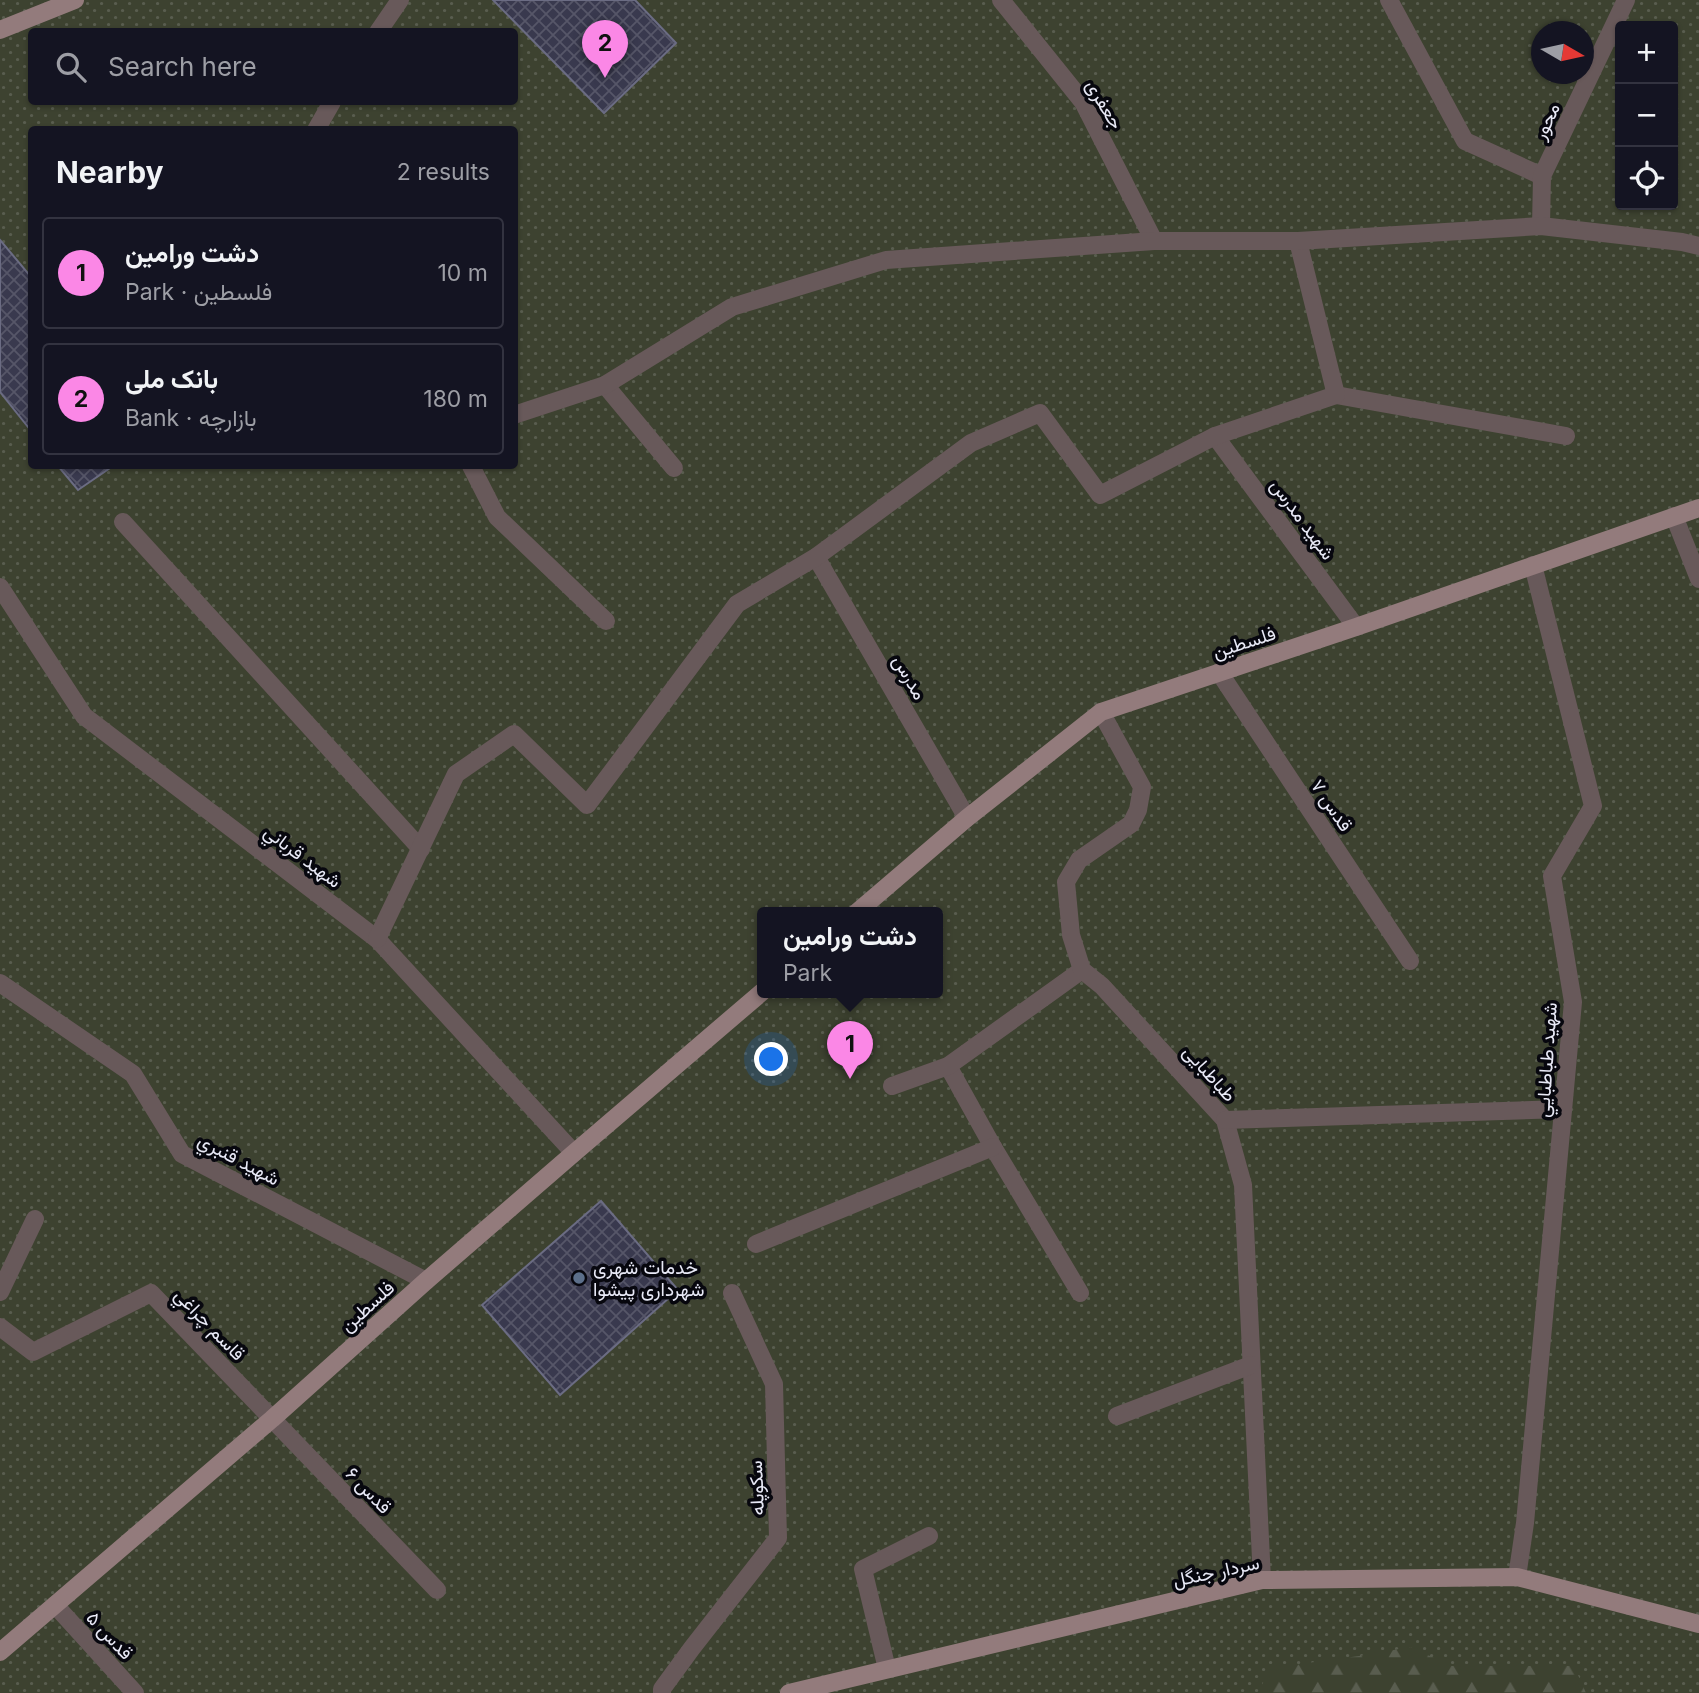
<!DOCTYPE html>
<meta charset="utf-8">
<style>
body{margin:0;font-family:Inter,Vazirmatn,sans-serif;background:#1d1d2a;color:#f1f3f6}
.controls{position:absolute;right:21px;top:21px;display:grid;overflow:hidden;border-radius:7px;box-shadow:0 2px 5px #0004}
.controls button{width:63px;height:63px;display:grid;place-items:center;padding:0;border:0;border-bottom:2px solid #333340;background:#141422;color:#f1f3f6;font:35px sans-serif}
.compass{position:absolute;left:1531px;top:21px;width:63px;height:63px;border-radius:50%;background:#141422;box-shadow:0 2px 5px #0004;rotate:99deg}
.you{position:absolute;left:772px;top:1060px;width:24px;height:24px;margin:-18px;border:5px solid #fff;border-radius:50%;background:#1a73e8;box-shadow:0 0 0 10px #1a73e833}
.badge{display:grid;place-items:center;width:46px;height:46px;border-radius:50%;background:#fb87e6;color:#111;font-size:23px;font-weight:700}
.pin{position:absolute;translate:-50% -58px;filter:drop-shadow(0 2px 4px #0008)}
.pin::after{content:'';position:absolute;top:37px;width:24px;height:21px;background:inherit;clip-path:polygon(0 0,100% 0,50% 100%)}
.popup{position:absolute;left:757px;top:907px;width:186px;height:91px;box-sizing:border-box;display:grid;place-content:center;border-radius:7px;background:#141422;filter:drop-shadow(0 2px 5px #0005);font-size:23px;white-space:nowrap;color:#9d9ea5}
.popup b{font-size:26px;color:#f1f3f6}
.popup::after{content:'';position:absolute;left:50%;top:100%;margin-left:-14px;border:14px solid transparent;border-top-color:#141422}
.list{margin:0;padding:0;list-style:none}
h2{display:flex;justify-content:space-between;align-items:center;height:91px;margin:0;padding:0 28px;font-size:30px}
h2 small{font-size:23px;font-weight:400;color:#9d9ea5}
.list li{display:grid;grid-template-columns:46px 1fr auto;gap:21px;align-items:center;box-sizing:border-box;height:112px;margin:0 14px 14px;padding:0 14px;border:2px solid #333340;border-radius:7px}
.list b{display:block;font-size:26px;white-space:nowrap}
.list p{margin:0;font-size:23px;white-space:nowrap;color:#9d9ea5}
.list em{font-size:23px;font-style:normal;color:#9d9ea5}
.icon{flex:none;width:38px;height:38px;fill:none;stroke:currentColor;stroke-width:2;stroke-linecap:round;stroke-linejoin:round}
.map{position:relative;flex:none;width:1699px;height:1693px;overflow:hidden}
.search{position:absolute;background:#141422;box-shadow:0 2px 5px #0004;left:28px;top:28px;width:490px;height:77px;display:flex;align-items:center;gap:18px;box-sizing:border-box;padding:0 24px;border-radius:7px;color:#9d9ea5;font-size:26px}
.panel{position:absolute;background:#141422;box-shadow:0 2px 5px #0004;left:28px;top:126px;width:490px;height:343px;border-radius:7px}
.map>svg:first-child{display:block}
</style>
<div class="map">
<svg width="1699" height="1693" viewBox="0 0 1699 1693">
<defs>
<pattern id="green-dots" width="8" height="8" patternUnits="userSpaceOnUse" patternTransform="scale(1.75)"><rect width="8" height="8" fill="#3d4230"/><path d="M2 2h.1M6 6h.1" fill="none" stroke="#595d4f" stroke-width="1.8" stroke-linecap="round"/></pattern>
<pattern id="forest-firs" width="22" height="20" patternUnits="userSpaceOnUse" patternTransform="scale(1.75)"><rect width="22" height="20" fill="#3d4230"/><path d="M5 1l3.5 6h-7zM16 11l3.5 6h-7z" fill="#595d4f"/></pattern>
<pattern id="building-cross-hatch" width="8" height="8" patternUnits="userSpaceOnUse" patternTransform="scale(1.75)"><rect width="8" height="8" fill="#39394e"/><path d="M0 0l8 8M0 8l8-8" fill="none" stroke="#565668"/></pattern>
</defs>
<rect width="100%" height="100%" fill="#1b1b2d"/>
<!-- green -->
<path fill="url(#green-dots)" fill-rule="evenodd" d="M0 0H1699V1693H0ZM1620 26H1673V205H1620ZM32 32H514V102H32ZM1542 32H1584V74H1542ZM32 130H514V466H32ZM762 913H938V993H762Z"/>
<!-- forest -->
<polygon fill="url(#forest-firs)" points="1411,1647 1451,1666 1574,1666 1586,1693 1258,1693 1270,1668 1359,1656"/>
<!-- building -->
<g fill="url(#building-cross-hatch)" stroke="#6b6c83" stroke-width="2">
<polygon points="493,0 635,0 676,43 604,113"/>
<polygon points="0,240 32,278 32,432 0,392"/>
<polygon points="58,466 113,466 78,490"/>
<polygon points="601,1201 678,1290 560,1395 482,1305"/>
</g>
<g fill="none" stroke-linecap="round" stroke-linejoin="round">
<!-- lane -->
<g stroke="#68595a" stroke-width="18">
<polyline points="605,385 674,468"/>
<polyline points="1336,395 1566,436"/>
<polyline points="1215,436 1356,627"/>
<polyline points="471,466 497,517 606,621"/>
<polyline points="1674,516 1699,579"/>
<polyline points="123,522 421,849"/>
<polyline points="816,557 967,818"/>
<polyline points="0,587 84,716 377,939 574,1153"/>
<polyline points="1219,672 1410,961"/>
<polyline points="377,939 456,774 514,734 587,805 737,604 816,557 971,443 1040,413 1100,495 1215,436 1336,395 1298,241"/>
<polyline points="0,983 133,1074 182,1154 426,1281"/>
<polyline points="948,1066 993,1147 1080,1293"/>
<polyline points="892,1086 948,1066 1082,970"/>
<polyline points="756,1244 993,1147"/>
<polyline points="0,1292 35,1219"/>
<polyline points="0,1327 33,1352 151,1293 437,1590"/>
<polyline points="55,1605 135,1693"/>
<polyline points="887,1669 863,1569 929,1536"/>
</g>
<!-- street -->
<g stroke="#68595a" stroke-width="18">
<polyline points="1001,0 1083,102 1154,241"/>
<polyline points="1389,0 1465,141 1542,176"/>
<polyline points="378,32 400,0"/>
<polyline points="316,130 332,102"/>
<polyline points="1541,226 1542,176 1626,0"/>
<polyline points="514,415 605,385 732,307 886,260 1154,241 1298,241 1541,226 1682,242 1699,246"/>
<polyline points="1101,712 1142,787 1138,810 1131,824 1079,860 1066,882 1071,935 1082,970 1102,986 1225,1120 1243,1185 1262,1580"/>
<polyline points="1225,1120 1563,1109"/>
<polyline points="1117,1416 1251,1365"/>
<polyline points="1517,1577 1525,1523 1573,1002 1552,876 1593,806 1533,565"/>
<polyline points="662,1693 662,1689 692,1648 778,1538 774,1384 732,1293"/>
</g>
<!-- secondary -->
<g stroke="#937b7c" stroke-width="18">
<polyline points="0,30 75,0"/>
<polyline points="856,913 967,818 1101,712 1356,627 1699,508"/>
<polyline points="0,1652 272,1419 426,1281 574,1153 762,992"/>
<polyline points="789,1693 1262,1580 1517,1577 1699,1624"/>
</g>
</g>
<!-- markers -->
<circle fill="#5c6f8a" stroke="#07070e" stroke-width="2.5" cx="579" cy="1278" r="7"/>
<g text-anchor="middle" stroke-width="7" stroke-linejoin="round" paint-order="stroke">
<!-- street labels -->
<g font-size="19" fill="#e8e9f6" stroke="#07070e">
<text transform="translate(1105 104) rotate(59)" y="7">جعفری</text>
<text transform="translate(1546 121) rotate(-65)" y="7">محور</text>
<text transform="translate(1303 519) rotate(54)" y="7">شهيد مدرس</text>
<text transform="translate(1244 642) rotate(-18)" y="7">فلسطین</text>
<text transform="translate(910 677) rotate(60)" y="7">مدرس</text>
<text transform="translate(1332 805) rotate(56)" y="7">قدس ۷</text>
<text transform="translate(303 856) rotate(37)" y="7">شهيد قرباني</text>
<text transform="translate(1546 1060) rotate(-86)" y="7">شهيد طباطبايي</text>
<text transform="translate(1210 1073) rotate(48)" y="7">طباطبایی</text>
<text transform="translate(239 1159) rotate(28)" y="7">شهيد قنبري</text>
<text transform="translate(367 1306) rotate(-42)" y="7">فلسطین</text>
<text transform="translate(210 1324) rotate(46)" y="7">قاسم چراغي</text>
<text transform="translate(756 1488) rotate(-92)" y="7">سکوپله</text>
<text transform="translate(369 1490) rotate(46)" y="7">قدس ۶</text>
<text transform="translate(1216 1571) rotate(-12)" y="7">سردار جنگل</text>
<text transform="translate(110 1635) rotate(47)" y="7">قدس ۵</text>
</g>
<!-- poi labels -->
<g font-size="19" fill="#e8e9f6" stroke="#07070e" text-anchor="start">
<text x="593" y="1274">خدمات شهری<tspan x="593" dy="22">شهرداری پیشوا</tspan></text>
</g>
</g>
</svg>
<div class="controls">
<button>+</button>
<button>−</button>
<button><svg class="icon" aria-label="locate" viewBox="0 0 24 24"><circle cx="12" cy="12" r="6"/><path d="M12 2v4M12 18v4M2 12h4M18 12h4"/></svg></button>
</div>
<svg class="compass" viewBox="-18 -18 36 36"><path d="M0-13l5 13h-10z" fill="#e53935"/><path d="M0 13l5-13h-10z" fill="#9d9ea5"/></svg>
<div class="you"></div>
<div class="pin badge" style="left:850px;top:1079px">1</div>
<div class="popup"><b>دشت ورامین</b>Park</div>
<div class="pin badge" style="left:605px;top:78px">2</div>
<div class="search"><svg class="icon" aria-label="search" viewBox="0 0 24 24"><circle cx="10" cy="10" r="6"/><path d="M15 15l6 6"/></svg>Search here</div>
<section class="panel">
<h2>Nearby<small>2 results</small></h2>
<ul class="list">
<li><span class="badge">1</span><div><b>دشت ورامین</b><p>Park · فلسطین</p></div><em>10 m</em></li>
<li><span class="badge">2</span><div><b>بانک ملی</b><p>Bank · بازارچه</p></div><em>180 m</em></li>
</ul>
</section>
</div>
